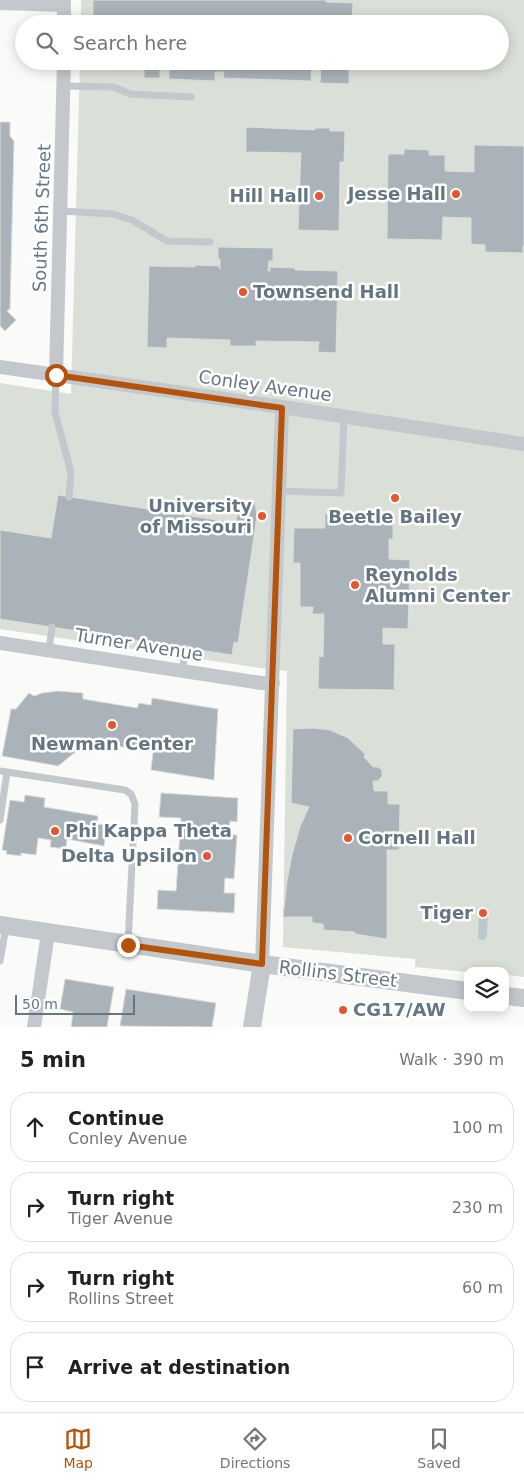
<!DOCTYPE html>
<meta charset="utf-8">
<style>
body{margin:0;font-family:"DejaVu Sans",sans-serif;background:#f2f2f2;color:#202124}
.controls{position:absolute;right:15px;bottom:15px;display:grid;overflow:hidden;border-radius:10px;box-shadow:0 2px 12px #0003}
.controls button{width:45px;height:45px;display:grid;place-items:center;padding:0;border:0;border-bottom:1px solid #e0e0e0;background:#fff;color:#202124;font:25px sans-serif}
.scale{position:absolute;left:15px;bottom:12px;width:120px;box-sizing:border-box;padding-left:5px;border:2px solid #657683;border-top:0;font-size:14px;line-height:18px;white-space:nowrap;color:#657683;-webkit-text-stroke:4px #fff;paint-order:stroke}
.stop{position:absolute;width:15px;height:15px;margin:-11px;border:4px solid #b45309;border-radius:50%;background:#fff}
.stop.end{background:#b45309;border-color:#fff;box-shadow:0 1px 5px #0008}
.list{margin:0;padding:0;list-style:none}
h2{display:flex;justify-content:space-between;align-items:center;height:65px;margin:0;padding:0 20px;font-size:21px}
h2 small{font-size:16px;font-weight:400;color:#757577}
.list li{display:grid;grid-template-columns:32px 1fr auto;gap:15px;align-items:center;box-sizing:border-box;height:70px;margin:0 10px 10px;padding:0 10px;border:1px solid #e0e0e0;border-radius:20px}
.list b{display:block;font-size:19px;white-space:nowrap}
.list p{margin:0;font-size:16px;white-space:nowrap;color:#757577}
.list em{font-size:16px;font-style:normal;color:#757577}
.icon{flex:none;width:28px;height:28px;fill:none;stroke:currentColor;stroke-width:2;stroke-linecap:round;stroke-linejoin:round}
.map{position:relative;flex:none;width:524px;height:1027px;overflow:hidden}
.search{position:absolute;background:#fff;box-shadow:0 2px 12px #0003;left:15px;right:15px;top:15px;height:55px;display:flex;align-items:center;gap:12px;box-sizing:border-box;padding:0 18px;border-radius:28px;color:#757577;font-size:19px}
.sheet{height:385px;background:#fff}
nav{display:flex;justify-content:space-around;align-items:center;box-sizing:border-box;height:70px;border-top:1px solid #e0e0e0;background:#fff;font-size:14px;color:#757577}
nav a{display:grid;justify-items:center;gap:2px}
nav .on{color:#b45309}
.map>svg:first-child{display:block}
</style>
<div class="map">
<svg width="524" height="1027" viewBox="0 0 524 1027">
<rect width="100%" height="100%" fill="#fafaf8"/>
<!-- green -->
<polygon fill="#dadfd7" points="81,0 524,0 524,977 505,975 505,971 468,972 415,967 415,959 283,947 287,671 261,668 0,629 0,383 71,394 80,61 500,61 500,24 81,24"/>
<!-- water -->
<polygon fill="#bbc7cb" points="479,909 488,909 487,936 484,940 479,939 478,936"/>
<!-- building -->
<g fill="#aab3b9" stroke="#dcdcda">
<polygon points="93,0 326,0 326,2 353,3 352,24 93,24"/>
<polygon points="92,61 358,61 358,62 349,62 349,84 320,83 321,63 312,63 311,81 223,78 224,72 215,72 215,81 169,79 169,70 160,70 160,78 144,78 144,70 92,69"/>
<polygon points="0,122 10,122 10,136 14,141 10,309 7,311 16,320 5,331 0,326"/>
<polygon points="246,127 315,130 315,128 330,128 330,131 345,131 344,162 340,162 339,231 298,230 301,153 246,152"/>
<polygon points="474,145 524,146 524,246 523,246 523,253 485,252 485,245 471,244 471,218 443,217 442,240 387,239 388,154 404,154 404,149 429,150 429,155 445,155 445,171 474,172"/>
<polygon points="218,247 273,248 273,261 269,261 268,271 270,271 270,267 295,268 295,270 338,271 336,353 318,352 319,342 256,341 256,346 230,346 230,340 167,338 167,348 147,347 149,266 195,267 195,265 220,266 220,269 220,259 218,259"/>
<polygon points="58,495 236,523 239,501 255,503 257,516 238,643 234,642 232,655 0,619 0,530 51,538"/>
<polygon points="325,514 393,515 393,539 389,539 389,559 410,560 408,629 383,628 383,644 395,644 394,690 318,689 319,656 323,657 324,614 312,614 313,607 300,607 300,563 293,563 294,528 325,528"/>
<polygon points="58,691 83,693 83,699 137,708 139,703 151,705 152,698 218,709 214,780 151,770 153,752 89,741 86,750 78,750 58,766 2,756 11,709 16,709 29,693 34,696 42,693"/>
<polygon points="313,728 330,730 348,738 365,754 364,757 373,767 378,767 382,770 382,776 378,781 373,781 374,791 388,791 388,804 400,804 399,850 387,850 387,939 355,934 355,932 324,930 323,924 314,923 312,922 312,917 283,917 287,881 292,855 300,827 309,807 291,803 293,729"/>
<polygon points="161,793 238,798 237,822 230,821 229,834 237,835 234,879 225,878 224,893 235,893 234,913 157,909 158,890 176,891 181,818 159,817"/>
<polygon points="25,795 45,798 44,807 98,816 97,824 107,825 104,846 67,839 66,849 50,847 51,840 38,838 36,855 21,853 21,856 6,854 7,851 2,850 10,800 24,802"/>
<polygon points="65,979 114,987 107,1027 71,1027 73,1012 60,1009"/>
<polygon points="126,989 216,1003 212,1027 120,1026"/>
</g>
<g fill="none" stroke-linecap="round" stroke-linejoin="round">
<!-- service -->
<g stroke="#c3c8cc" stroke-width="7">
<polyline points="64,86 114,87 130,94 191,97"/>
<polyline points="61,211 113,214 132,220 167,241 210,242"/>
<polyline points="56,375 55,412 71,473 69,497"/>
<polyline points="280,491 341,493 344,417"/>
<polyline points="49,650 52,627"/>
<polyline points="182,671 186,648"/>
<polyline points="0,771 125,790 131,794 135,804 128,944"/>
<polyline points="0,820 7,772"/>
<polyline points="0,961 6,927"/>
</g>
<!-- minor -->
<g stroke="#c3c8cc" stroke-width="14">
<polyline points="0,3 64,5"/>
<polyline points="64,24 64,0"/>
<polyline points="0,367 282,407 524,444"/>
<polyline points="56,375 64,61"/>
<polyline points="0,643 261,683 273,683"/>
<polyline points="262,964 282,407"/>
<polyline points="34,1027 48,933"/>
</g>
<!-- tertiary -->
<g stroke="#c3c8cc" stroke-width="18">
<polyline points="0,925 262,964 468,991"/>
<polyline points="505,996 524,998"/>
<polyline points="252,1027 262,964"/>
</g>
</g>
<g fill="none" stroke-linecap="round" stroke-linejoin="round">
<!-- route -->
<polyline stroke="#b45309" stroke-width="6" points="56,375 282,408 262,964 128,945"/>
</g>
<!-- markers -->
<g fill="#e4572e" stroke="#fff" stroke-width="2">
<circle cx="456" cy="194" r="5"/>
<circle cx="319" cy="196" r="5"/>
<circle cx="243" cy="292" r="5"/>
<circle cx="395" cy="498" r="5"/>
<circle cx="262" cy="516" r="5"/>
<circle cx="355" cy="585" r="5"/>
<circle cx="112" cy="725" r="5"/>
<circle cx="55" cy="831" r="5"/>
<circle cx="348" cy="838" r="5"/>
<circle cx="207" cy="856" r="5"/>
<circle cx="483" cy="913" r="5"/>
<circle cx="343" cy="1010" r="5"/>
</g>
<g text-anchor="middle" stroke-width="5" stroke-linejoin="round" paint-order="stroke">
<!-- poi labels -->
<g font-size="18" font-weight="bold" fill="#657683" stroke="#fff" text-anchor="end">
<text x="446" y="200">Jesse Hall</text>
<text x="309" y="202">Hill Hall</text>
<text x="253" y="298" text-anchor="start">Townsend Hall</text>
<text x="252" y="512">University<tspan x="252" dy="21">of Missouri</tspan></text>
<text x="395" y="523" text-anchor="middle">Beetle Bailey</text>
<text x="365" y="581" text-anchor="start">Reynolds<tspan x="365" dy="21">Alumni Center</tspan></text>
<text x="112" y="750" text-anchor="middle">Newman Center</text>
<text x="65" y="837" text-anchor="start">Phi Kappa Theta</text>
<text x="358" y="844" text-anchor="start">Cornell Hall</text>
<text x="197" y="862">Delta Upsilon</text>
<text x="473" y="919">Tiger</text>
<text x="353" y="1016" text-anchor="start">CG17/AW</text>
</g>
<!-- street labels -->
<g font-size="18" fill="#657683" stroke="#fff">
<text transform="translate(42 218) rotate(-88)" y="6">South 6th Street</text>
<text transform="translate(265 386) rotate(8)" y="6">Conley Avenue</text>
<text transform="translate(139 645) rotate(9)" y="6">Turner Avenue</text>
<text transform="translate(338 974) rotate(7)" y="6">Rollins Street</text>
</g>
</g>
</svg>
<div class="controls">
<button><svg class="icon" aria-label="layers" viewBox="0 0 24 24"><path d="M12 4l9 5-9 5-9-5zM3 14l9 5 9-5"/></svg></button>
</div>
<div class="scale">50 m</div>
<div class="stop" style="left:56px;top:375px"></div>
<div class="stop end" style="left:128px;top:945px"></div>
<div class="search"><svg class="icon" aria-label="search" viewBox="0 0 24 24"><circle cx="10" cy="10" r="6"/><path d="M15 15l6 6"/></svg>Search here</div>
</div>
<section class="sheet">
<h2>5 min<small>Walk · 390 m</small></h2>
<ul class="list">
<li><svg class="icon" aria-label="ahead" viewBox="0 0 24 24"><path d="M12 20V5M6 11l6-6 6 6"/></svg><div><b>Continue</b><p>Conley Avenue</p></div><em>100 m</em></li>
<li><svg class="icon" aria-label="right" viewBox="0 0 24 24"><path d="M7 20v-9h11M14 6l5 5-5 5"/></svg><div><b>Turn right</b><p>Tiger Avenue</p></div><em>230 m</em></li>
<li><svg class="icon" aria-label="right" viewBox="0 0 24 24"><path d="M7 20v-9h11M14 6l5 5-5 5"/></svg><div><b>Turn right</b><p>Rollins Street</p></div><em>60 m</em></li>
<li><svg class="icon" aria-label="arrive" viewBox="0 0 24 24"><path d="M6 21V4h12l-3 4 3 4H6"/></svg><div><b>Arrive at destination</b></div></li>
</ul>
</section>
<nav>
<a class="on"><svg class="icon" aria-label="map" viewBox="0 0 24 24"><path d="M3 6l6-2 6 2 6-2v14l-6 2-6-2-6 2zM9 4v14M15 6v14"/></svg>Map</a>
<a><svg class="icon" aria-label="directions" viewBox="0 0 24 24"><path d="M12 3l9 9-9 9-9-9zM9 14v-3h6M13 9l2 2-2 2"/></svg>Directions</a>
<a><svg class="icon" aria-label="saved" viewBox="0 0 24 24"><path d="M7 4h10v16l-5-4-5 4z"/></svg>Saved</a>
</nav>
